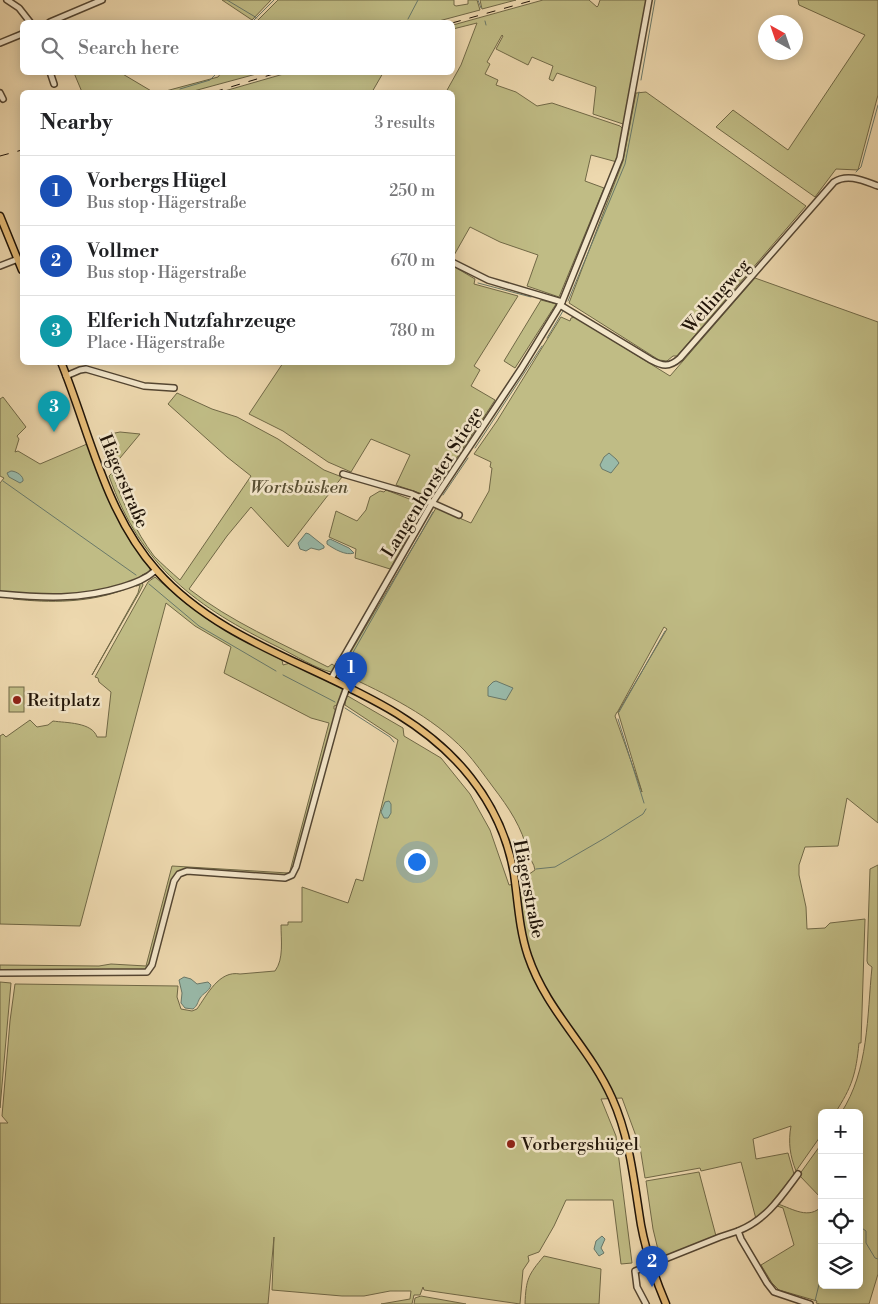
<!DOCTYPE html>
<meta charset="utf-8">
<style>
body{margin:0;font-family:"Libre Bodoni",serif;background:#f6f6f6;color:#202124}
.controls{position:absolute;right:15px;bottom:15px;display:grid;overflow:hidden;border-radius:8px;box-shadow:0 2px 12px #0003}
.controls button{width:45px;height:45px;display:grid;place-items:center;padding:0;border:0;border-bottom:1px solid #e0e0e0;background:#fff;color:#202124;font:25px sans-serif}
.compass{position:absolute;left:758px;top:15px;width:45px;height:45px;border-radius:50%;background:#fff;box-shadow:0 2px 12px #0003;rotate:320deg}
.you{position:absolute;left:416px;top:861px;width:18px;height:18px;margin:-12px;border:4px solid #fff;border-radius:50%;background:#1a73e8;box-shadow:0 0 0 8px #1a73e833}
.badge{display:grid;place-items:center;width:32px;height:32px;border-radius:50%;background:#8f2418;color:#fff;font-size:16px;font-weight:700}
.pin{position:absolute;translate:-50% -41px;filter:drop-shadow(0 1px 2px #0008)}
.pin::after{content:'';position:absolute;top:26px;width:18px;height:15px;background:inherit;clip-path:polygon(0 0,100% 0,50% 100%)}
.list{margin:0;padding:0;list-style:none}
h2{display:flex;justify-content:space-between;align-items:center;height:65px;margin:0;padding:0 20px;font-size:21px}
h2 small{font-size:16px;font-weight:400;color:#757577}
.list li{display:grid;grid-template-columns:32px 1fr auto;gap:15px;align-items:center;box-sizing:border-box;height:70px;padding:0 20px;border-top:1px solid #e0e0e0}
.list b{display:block;font-size:19px;white-space:nowrap}
.list p{margin:0;font-size:16px;white-space:nowrap;color:#757577}
.list em{font-size:16px;font-style:normal;color:#757577}
.icon{flex:none;width:28px;height:28px;fill:none;stroke:currentColor;stroke-width:2;stroke-linecap:round;stroke-linejoin:round}
.map{position:relative;flex:none;width:878px;height:1304px;overflow:hidden}
.search{position:absolute;background:#fff;box-shadow:0 2px 12px #0003;left:20px;top:20px;width:435px;height:55px;display:flex;align-items:center;gap:12px;box-sizing:border-box;padding:0 18px;border-radius:8px;color:#757577;font-size:19px}
.panel{position:absolute;background:#fff;box-shadow:0 2px 12px #0003;left:20px;top:90px;width:435px;height:275px;border-radius:8px}
.map>svg:first-child{display:block}
</style>
<div class="map">
<svg width="878" height="1304" viewBox="0 0 878 1304">
<rect width="100%" height="100%" fill="#edd8ae"/>
<filter id="stains"><feTurbulence type="fractalNoise" baseFrequency=".004" numOctaves="4"/><feColorMatrix values="0 0 0 0 .2 0 0 0 0 .09 0 0 0 0 .02 0 0 0 .5 -.17"/></filter>
<radialGradient id="worn" r=".72"><stop offset=".6" stop-color="#630" stop-opacity="0"/><stop offset="1" stop-color="#630" stop-opacity=".3"/></radialGradient>
<!-- green -->
<g fill="#c0bc85" stroke="#706846" fill-rule="evenodd">
<polygon points="222,0 271,0 252,20"/>
<polygon points="278,0 454,0 454,5 456,6 468,4 468,0 477,0 480,10 435,22 256,22"/>
<polygon points="480,0 516,0 482,9"/>
<polygon points="543,0 589,0 597,7 598,6 600,0 647,0 625,123 623,124 593,114 596,87 557,73 553,81 549,79 553,66 532,57 528,65 496,49 503,36 502,35 487,62 490,64 485,74 498,80 496,85 516,92 537,106 552,103 620,126 624,130 617,162 591,155 585,181 604,188 559,297 527,286 538,255 500,242 470,227 453,257 452,92 446,92 461,65 477,23 453,29 453,25"/>
<polygon points="798,0 878,0 878,95 858,170 836,169 815,197 716,127 733,110 788,150 865,35 799,5"/>
<polygon points="74,73 121,73 153,92 82,92"/>
<polygon points="221,73 260,73 190,92 162,92 218,77"/>
<polygon points="287,73 287,72 383,73 372,92 221,92"/>
<polygon points="646,92 806,206 677,356 673,356 667,361 659,360 569,303 623,161 636,93"/>
<polygon points="453,266 475,279 474,284 518,296 474,366 480,370 471,386 495,400 476,429 473,427 473,429 475,430 431,497 396,485 410,455 371,439 351,472 328,462 283,431 249,414 283,363 452,362"/>
<path d="M755 278 878 322V823L847 798 838 846 805 847 799 865V875L806 907 807 929 825 928 830 923 865 919 861 1043H859C856 1074 852 1087 835 1113H822V1134L796 1171C790 1156 788 1142 791 1126L753 1139 756 1159 788 1153 794 1174 760 1217 756 1219 741 1162 701 1171 700 1168 645 1178 640 1147 622 1098 601 1099 616 1136 632 1263 621 1264 613 1200H566L554 1226 539 1252 528 1256 529 1261 523 1270 520 1304 424 1290 423 1287 420 1295H414L412 1304H381L410 1299 411 1291H390L364 1296H342L272 1290 274 1237 268 1304H0V1123H8L2 1116 10 1021 15 984 178 986 177 997 181 1009 192 1011 197 1009C207 995 219 970 240 974L275 971C284 959 281 940 281 925H288V922H302V887L348 903 356 879 363 881 398 740 345 705 346 695 403 728 404 736 441 758 470 794 490 830 509 885 515 884 535 870C534 863 530 860 528 853 522 827 509 808 493 787 484 775 475 762 465 751 432 716 386 694 343 674L346 660 436 508 471 523 489 491 492 468 490 467 491 462 474 454 497 421 561 317 570 321 571 318 575 317 670 376ZM664 627 667 629 618 712V711ZM617 712H618L642 792 615 716Z"/>
<polygon points="541,300 556,304 515,368 504,361"/>
<path d="M177 393 212 409 237 417 278 439 324 470 342 477 288 547 251 507 227 536 189 589C231 622 281 643 328 667L332 664 336 667 331 672C317 669 294 655 280 648 196 607 141 567 109 476L112 473C123 502 135 531 154 556 162 564 171 572 180 580L251 476 227 457 168 404Z"/>
<path d="M3 397 26 427 17 436 19 439 15 452 18 451 40 464 87 444C104 488 120 531 150 568V572L142 575 140 578 110 590 70 596 0 593V483L4 478 0 476V399Z"/>
<polygon points="120,432 140,434 110,470 99,440 110,434"/>
<polygon points="386,490 425,505 390,569 355,558 356,549 329,537 336,511 357,521 366,510 370,497 380,491 384,492"/>
<path d="M155 577 184 602 210 621 238 637 282 660 283 665 290 663 342 688 343 692 338 705 334 706V709L338 710 295 868 290 874 284 875 179 872 151 965 147 970 0 972V965L99 966 111 964 146 966 172 866 288 873 290 871 329 723 311 718 224 673 231 647 195 626 166 603 80 926 0 924V736L3 734 6 737 30 720 37 727 48 725 53 721C66 723 92 722 97 737H106L111 692 99 682 98 678 95 677 148 582Z"/>
<polygon points="142,582 143,585 139,593 92,675 138,593 140,585 136,586"/>
<path d="M121 588 126 589C89 603 51 603 13 599L15 597C51 601 87 600 121 588Z"/>
<rect x="9" y="687" width="15" height="25"/>
<path d="M878 865V1274L869 1304H820L816 1303 817 1301 779 1290 772 1283 761 1265 794 1245 783 1208 777 1206 778 1204C793 1209 809 1220 822 1206V1285H859V1113H841C869 1070 867 1016 872 967L868 964 867 961 870 869Z"/>
<polygon points="0,982 11,983 0,1108"/>
<polygon points="822,1143 822,1199 799,1175"/>
<polygon points="699,1172 716,1236 660,1258 653,1229 646,1181"/>
<path d="M544 1256 601 1269 599 1304H525C526 1279 528 1275 544 1256Z"/>
<polygon points="421,1296 466,1304 414,1304 415,1298"/>
</g>
<!-- water -->
<g fill="#99baaa" stroke="#697869">
<polygon points="609,453 616,459 619,463 611,473 602,469 600,465 604,457"/>
<path d="M11 471C16 471 24 476 23 481L20 483 9 477 7 473Z"/>
<polygon points="306,533 309,534 324,546 324,548 319,550 311,548 306,551 300,549 298,543"/>
<path d="M330 539 349 548 354 553C346 556 334 549 327 544V541Z"/>
<polygon points="496,681 513,688 506,700 488,696 488,687 493,682"/>
<polygon points="389,801 391,804 391,813 388,818 384,818 381,812 385,802"/>
<path d="M184 977 191 979 197 984 208 982 211 985C209 992 203 993 200 998 197 1003 198 1005 193 1009L185 1008 181 1003 182 993 179 980Z"/>
<polygon points="602,1236 605,1239 601,1248 604,1253 599,1256 594,1249 596,1241"/>
</g>
<g fill="none" stroke-linecap="round" stroke-linejoin="round">
<!-- stream -->
<g stroke="#697869" stroke-width="1">
<polyline points="227,0 257,18"/>
<polyline points="478,0 481,8"/>
<polyline points="408,19 418,0"/>
<polyline points="485,21 486,25"/>
<polyline points="252,22 274,0"/>
<polyline points="641,80 655,0"/>
<polyline points="180,89 210,80 218,72"/>
<polyline points="856,172 861,167 878,105"/>
<polyline points="478,283 531,297"/>
<polyline points="568,301 625,164 639,92"/>
<polyline points="547,338 563,311"/>
<polyline points="475,448 542,346"/>
<polyline points="3,481 136,575"/>
<polyline points="443,495 468,458"/>
<polyline points="149,584 199,626 276,671"/>
<polyline points="347,663 433,512"/>
<polyline points="283,675 335,702"/>
<polyline points="345,708 390,737 394,742"/>
<polyline points="619,712 665,631"/>
<polyline points="618,719 644,803"/>
<polyline points="536,869 555,867 605,838 643,814 646,809"/>
<polyline points="859,1226 866,1231 866,1243 875,1258 878,1259"/>
<polyline points="815,1301 822,1272"/>
</g>
<!-- minor casing -->
<g stroke="#534532" stroke-width="8">
<g id="minor">
<polyline points="7,0 19,8 30,22"/>
<polyline points="50,22 102,0"/>
<polyline points="0,43 22,34"/>
<polyline points="50,72 54,84"/>
<polyline points="0,93 3,99"/>
<polyline points="452,262 488,280 562,302"/>
<polyline points="0,266 18,259"/>
<path d="M560 305 651 360C662 366 669 368 680 358L834 182C848 173 864 181 878 186"/>
<polyline points="66,376 80,370 86,369 144,386 174,388"/>
<polyline points="343,474 412,494 459,515"/>
<path d="M0 594C43 598 80 600 122 587 135 583 146 579 156 570"/>
<polyline points="331,679 432,503 521,369 562,302 620,158 649,0"/>
<polyline points="0,973 147,972 152,965 174,881 179,874 187,871 285,878 292,875 296,867 340,706 347,687"/>
<path d="M738 1231C766 1220 781 1197 798 1174"/>
<polyline points="646,1304 637,1287 635,1271 720,1237 738,1231 741,1239 767,1283 774,1292 810,1304"/>
</g>
</g>
<!-- major casing -->
<g stroke="#201408" stroke-width="9">
<g id="major">
<polyline points="0,216 22,270"/>
<path d="M61 362C90 433 105 513 157 571 242 667 391 675 471 778 493 806 508 839 514 874 518 902 519 929 528 956 547 1012 589 1046 612 1098 630 1138 634 1182 641 1225 646 1252 655 1278 666 1304"/>
</g>
</g>
<!-- minor -->
<use href="#minor" stroke="#f3e6ca" stroke-width="5"/>
<!-- major -->
<use href="#major" stroke="#e6bc77" stroke-width="6"/>
<!-- rail -->
<g stroke="#201408" stroke-width="1" stroke-dasharray="9 9" stroke-linecap="butt">
<polyline points="452,23 534,0"/>
<polyline points="214,92 280,72"/>
<polyline points="0,156 22,150"/>
</g>
</g>
<!-- markers -->
<g fill="#8f2418" stroke="#f3e6ca" stroke-width="2">
<circle cx="17" cy="700" r="5"/>
<circle cx="511" cy="1144" r="5"/>
</g>
<g text-anchor="middle" stroke-width="5" stroke-linejoin="round" paint-order="stroke">
<!-- street labels -->
<g font-size="18" fill="#201408" stroke="#f3e6ca">
<text transform="translate(716 296) rotate(-49)" y="6">Wellingweg</text>
<text transform="translate(124 481) rotate(67)" y="6">Hägerstraße</text>
<text transform="translate(432 482) rotate(-58)" y="6">Langenhorster Stiege</text>
<text transform="translate(529 889) rotate(79)" y="6">Hägerstraße</text>
</g>
<!-- park labels -->
<g font-size="18" font-style="italic" fill="#584f34" stroke="#f3e6ca">
<text x="299" y="493">Wortsbüsken</text>
</g>
<!-- poi labels -->
<g font-size="18" fill="#201408" stroke="#f3e6ca" text-anchor="start">
<text x="27" y="706">Reitplatz</text>
<text x="521" y="1150">Vorbergshügel</text>
</g>
</g>
<rect width="100%" height="100%" filter="url(#stains)"/>
<rect width="100%" height="100%" fill="url(#worn)"/>
</svg>
<div class="controls">
<button>+</button>
<button>−</button>
<button><svg class="icon" aria-label="locate" viewBox="0 0 24 24"><circle cx="12" cy="12" r="6"/><path d="M12 2v4M12 18v4M2 12h4M18 12h4"/></svg></button>
<button><svg class="icon" aria-label="layers" viewBox="0 0 24 24"><path d="M12 4l9 5-9 5-9-5zM3 14l9 5 9-5"/></svg></button>
</div>
<svg class="compass" viewBox="-18 -18 36 36"><path d="M0-13l5 13h-10z" fill="#e53935"/><path d="M0 13l5-13h-10z" fill="#757577"/></svg>
<div class="you"></div>
<div class="pin badge" style="left:351px;top:693px;background:#1a4fb4">1</div>
<div class="pin badge" style="left:652px;top:1287px;background:#1a4fb4">2</div>
<div class="pin badge" style="left:54px;top:432px;background:#0f9aa8">3</div>
<div class="search"><svg class="icon" aria-label="search" viewBox="0 0 24 24"><circle cx="10" cy="10" r="6"/><path d="M15 15l6 6"/></svg>Search here</div>
<section class="panel">
<h2>Nearby<small>3 results</small></h2>
<ul class="list">
<li><span class="badge" style="background:#1a4fb4">1</span><div><b>Vorbergs Hügel</b><p>Bus stop · Hägerstraße</p></div><em>250 m</em></li>
<li><span class="badge" style="background:#1a4fb4">2</span><div><b>Vollmer</b><p>Bus stop · Hägerstraße</p></div><em>670 m</em></li>
<li><span class="badge" style="background:#0f9aa8">3</span><div><b>Elferich Nutzfahrzeuge</b><p>Place · Hägerstraße</p></div><em>780 m</em></li>
</ul>
</section>
</div>
